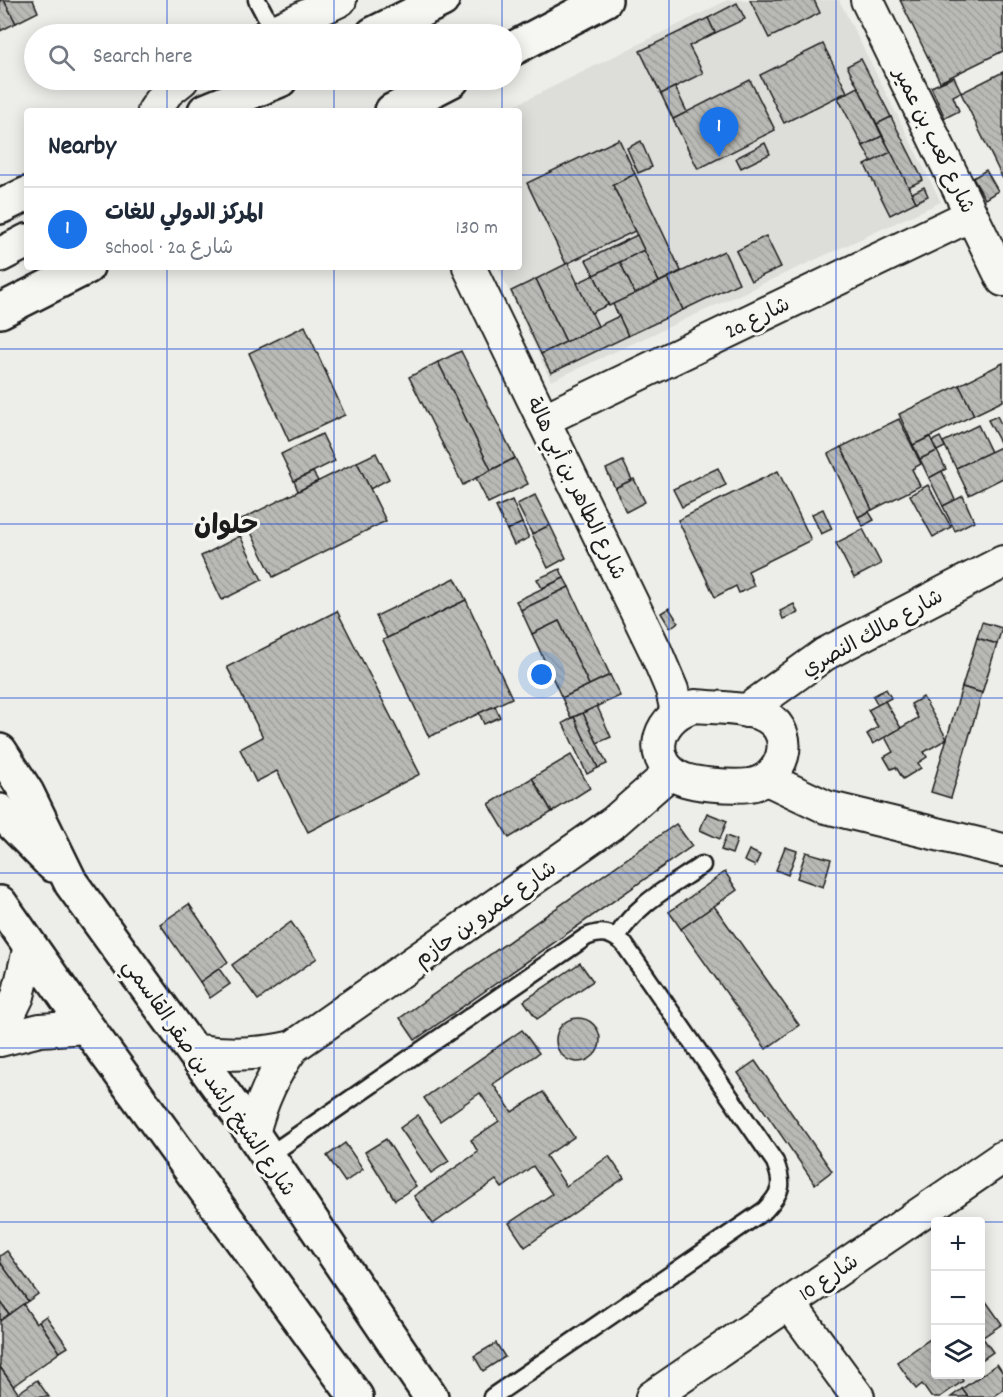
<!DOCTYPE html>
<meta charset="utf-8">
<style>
body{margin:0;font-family:Dekko,"Playpen Sans Arabic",sans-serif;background:#f2f2f3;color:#1f2937}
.controls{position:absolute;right:18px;bottom:18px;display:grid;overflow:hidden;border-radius:6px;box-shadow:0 3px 15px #0003}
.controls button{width:54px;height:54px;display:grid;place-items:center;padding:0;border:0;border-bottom:2px solid #e0e1e3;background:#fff;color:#1f2937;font:30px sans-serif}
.you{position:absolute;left:542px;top:675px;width:21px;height:21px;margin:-15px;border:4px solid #fff;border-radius:50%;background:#1a73e8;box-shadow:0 0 0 9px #1a73e833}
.badge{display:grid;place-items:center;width:39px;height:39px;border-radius:50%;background:#1a73e8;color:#fff;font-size:20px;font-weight:700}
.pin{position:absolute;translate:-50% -50px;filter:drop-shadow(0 2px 3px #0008)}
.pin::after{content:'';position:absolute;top:32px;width:21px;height:18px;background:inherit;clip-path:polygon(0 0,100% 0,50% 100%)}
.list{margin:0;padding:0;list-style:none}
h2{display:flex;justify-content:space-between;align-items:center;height:78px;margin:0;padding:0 24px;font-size:26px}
h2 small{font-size:20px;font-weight:400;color:#747a83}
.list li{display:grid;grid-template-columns:39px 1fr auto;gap:18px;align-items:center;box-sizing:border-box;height:84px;padding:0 24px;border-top:2px solid #e0e1e3}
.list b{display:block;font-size:22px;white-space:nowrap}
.list p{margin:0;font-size:20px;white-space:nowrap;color:#747a83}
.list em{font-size:20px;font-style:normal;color:#747a83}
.icon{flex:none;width:33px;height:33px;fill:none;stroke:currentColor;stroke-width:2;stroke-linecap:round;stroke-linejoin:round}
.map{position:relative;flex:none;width:1003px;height:1397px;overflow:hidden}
.search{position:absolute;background:#fff;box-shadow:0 3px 15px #0003;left:24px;top:24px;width:498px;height:66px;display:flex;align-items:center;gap:15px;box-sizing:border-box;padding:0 21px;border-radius:33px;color:#747a83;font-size:22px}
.panel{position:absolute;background:#fff;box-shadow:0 3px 15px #0003;left:24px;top:108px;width:498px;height:162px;border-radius:6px}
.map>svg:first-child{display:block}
</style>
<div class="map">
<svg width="1003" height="1397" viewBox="0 0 1003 1397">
<defs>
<pattern id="building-back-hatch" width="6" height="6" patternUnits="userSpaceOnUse" patternTransform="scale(1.5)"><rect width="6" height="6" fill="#b9b9b6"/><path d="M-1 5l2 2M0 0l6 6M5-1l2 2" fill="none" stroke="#9e9e9c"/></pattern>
</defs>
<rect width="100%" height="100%" fill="#edede9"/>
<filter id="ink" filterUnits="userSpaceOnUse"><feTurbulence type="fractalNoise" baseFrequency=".0167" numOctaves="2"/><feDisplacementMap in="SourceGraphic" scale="12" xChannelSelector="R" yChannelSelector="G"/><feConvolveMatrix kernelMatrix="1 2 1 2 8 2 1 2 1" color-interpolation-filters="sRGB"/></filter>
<g filter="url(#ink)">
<!-- built -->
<polygon fill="#ddddda" points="728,0 839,0 941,202 551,381 498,267 519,267 519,111 504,111"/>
<!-- building -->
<g fill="url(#building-back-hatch)" stroke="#1c1c1c" stroke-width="1.5">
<polygon points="0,0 4,0 16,23 0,31"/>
<polygon points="4,0 33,0 38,12 16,23"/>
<polygon points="750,0 814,0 820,13 769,38"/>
<polygon points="900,0 1003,0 1003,51 940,82"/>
<polygon points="737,3 745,19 715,33 708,18"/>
<polygon points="708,18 715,33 689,46 703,73 661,94 640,51"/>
<polygon points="823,44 847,92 784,123 760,75"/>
<polygon points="861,59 891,117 877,124 847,66"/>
<polygon points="1003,72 1003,179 961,93"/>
<polygon points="954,77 961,92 953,96 959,111 945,118 931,87"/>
<polygon points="750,80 775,130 698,169 673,119"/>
<polygon points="675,87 687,112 673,119 661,94"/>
<polygon points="858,87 882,136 863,146 838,98"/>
<polygon points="891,117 923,180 908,187 877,124"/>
<polygon points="882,136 891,152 872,162 863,146"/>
<polygon points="619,139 635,174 613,185 635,231 566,264 527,183"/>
<polygon points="641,141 652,167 638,173 627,148"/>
<polygon points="765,143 770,154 741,168 736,158"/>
<polygon points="891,152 916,202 890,215 865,165"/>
<polygon points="986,170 998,191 985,199 973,178"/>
<polygon points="635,174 681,271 659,282 613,185"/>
<polygon points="924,187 928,196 916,202 912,193"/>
<polygon points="637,235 644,250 594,275 586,260"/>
<polygon points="766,236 781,267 751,281 736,251"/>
<polygon points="644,250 659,282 635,294 620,262"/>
<polygon points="724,251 739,283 683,310 668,278"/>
<polygon points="620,262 635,294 609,306 594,275"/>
<polygon points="568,263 598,326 566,342 536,279"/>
<polygon points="594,275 608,305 591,313 577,283"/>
<polygon points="668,278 683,310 628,336 613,304"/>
<polygon points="536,279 566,342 541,354 511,291"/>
<polygon points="619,316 628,336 551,373 541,354"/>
<polygon points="305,326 345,415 289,441 249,353"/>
<polygon points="461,351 515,458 491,470 438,362"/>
<polygon points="438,362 491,470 463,485 409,377"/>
<polygon points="1003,363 1003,401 974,415 959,385"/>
<polygon points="959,385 974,415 913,445 899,414"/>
<polygon points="997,416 1003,428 1003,442 1001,444 988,420"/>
<polygon points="899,419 921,464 912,469 920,486 872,510 841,447"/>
<polygon points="978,425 991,452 956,468 943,442"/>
<polygon points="322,434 335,461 294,481 281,454"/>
<polygon points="930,437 937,451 920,459 913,445"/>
<polygon points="940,437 945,447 937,451 932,441"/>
<polygon points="1003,446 1003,478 969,495 956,468"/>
<polygon points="841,447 872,510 858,517 828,454"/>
<polygon points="937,451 946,469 929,478 920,459"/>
<polygon points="376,453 389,479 370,489 357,462"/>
<polygon points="515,458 528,484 488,503 476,478"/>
<polygon points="623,461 632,480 615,488 606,469"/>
<polygon points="357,462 386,521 273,577 244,518"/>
<polygon points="718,468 726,485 682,507 673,489"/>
<polygon points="778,471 811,540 748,571 754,586 739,593 736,586 715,597 678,520"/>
<polygon points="942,471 955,500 943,506 929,478"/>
<polygon points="313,472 318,481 298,491 294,481"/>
<polygon points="634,479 645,502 626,512 615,488"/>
<polygon points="928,485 951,527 933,537 910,495"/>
<polygon points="535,495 550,525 532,534 517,504"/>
<polygon points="963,496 974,521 955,531 943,506"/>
<polygon points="512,500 522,523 507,530 496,507"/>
<polygon points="823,509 832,529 821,534 812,514"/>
<polygon points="869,512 874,520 863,526 858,517"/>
<polygon points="244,518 250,531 240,536 234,523"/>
<polygon points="522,523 529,538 514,545 507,530"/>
<polygon points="550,525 566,558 548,568 532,534"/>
<polygon points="863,529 881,564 854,578 836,543"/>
<polygon points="240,536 262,580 222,600 201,556"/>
<polygon points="560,569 564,578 542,588 537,579"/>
<polygon points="455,578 466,600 387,638 376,616"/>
<polygon points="564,578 569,587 521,610 516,601"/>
<polygon points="569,587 610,675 589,685 559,621 532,634 521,610"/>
<polygon points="466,600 512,698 429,737 383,640"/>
<polygon points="794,604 798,613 783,619 780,611"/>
<polygon points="669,608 678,622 670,628 661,613"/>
<polygon points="337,611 420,774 308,832 277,771 256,782 240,749 263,737 227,667"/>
<polygon points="559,621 589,685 562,698 532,634"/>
<polygon points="982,622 1002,628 997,644 977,638"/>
<polygon points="977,638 997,644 982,693 962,687"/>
<polygon points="610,675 620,696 571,718 562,698"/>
<polygon points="962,687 982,693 951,798 931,792"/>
<polygon points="886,689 891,698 878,705 873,696"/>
<polygon points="923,697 947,739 924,752 927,757 918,763 921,768 903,779 896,767 891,769 884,757 893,752 885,737 918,718 911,704"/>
<polygon points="885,701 901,728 873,744 867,734 878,727 868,710"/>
<polygon points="495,706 500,717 484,724 479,713"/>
<polygon points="597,706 611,737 597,743 583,713"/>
<polygon points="583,713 607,764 598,768 574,717"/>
<polygon points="574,717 598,768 587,774 563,723"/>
<polygon points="571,755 590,788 552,812 532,778"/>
<polygon points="532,778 552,812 509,838 489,804"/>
<polygon points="707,813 727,821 720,839 700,830"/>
<polygon points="676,824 692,846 415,1040 400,1018"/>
<polygon points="726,836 737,840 732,854 721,850"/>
<polygon points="785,847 797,851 788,875 776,870"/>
<polygon points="749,850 760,855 755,866 744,861"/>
<polygon points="806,852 831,859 823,887 797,878"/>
<polygon points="725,872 737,890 681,929 669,912"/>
<polygon points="189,904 228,962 200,982 160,924"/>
<polygon points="714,906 799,1025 766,1049 681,929"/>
<polygon points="291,922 317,958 258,1000 232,965"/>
<polygon points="580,963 593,981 537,1019 524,1001"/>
<polygon points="219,969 230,984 210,998 200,982"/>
<circle cx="578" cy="1040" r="22"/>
<polygon points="522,1030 539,1053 493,1084 512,1112 543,1092 574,1137 546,1156 566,1186 609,1156 624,1178 525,1247 509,1223 552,1194 533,1166 502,1188 496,1180 433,1224 414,1196 478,1152 471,1140 499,1121 480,1093 440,1121 424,1098"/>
<polygon points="755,1061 832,1171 815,1184 738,1073"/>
<polygon points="418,1115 449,1161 431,1173 400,1128"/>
<polygon points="386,1139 416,1186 395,1200 365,1152"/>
<polygon points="345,1143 363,1169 345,1182 327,1156"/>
<polygon points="7,1251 38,1294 28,1301 0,1262 0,1256"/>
<polygon points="0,1262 28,1301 9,1314 0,1301"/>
<polygon points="985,1300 1002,1324 983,1337 980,1334 980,1303"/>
<polygon points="0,1301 9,1314 0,1321"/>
<polygon points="23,1304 36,1323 39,1321 60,1352 13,1386 0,1367 0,1321"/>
<polygon points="46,1316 68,1347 60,1352 39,1321"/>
<polygon points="980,1334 993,1352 980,1361"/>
<polygon points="936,1335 936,1374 959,1374 963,1381 940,1397 931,1397 922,1384 916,1389 897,1362"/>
<polygon points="496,1343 505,1357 483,1371 474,1356"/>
<polygon points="997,1364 1003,1373 1003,1390 993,1397 968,1397 962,1389"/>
<polygon points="0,1367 18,1393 37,1380 49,1397 0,1397"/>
<polygon points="962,1389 968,1397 951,1397"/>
</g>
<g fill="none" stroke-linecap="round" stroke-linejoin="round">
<!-- service casing -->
<g stroke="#1c1c1c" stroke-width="21">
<g id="service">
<polyline points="257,0 274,32"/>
<path d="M617 937C637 903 670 887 702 865"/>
<path d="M268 1156 586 937C602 930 612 933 624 944L775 1162C784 1185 782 1192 765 1210L492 1397"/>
</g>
</g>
<!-- minor casing -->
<g stroke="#1c1c1c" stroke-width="36">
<g id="minor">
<polyline points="867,0 1003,280"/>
<polyline points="268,34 340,0"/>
<polyline points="154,111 167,92 182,80"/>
<polyline points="469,267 655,650 672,690 677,712"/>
<polyline points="543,420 971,215"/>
<path d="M695 706C715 708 749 707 767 717 797 735 783 780 750 785 734 787 692 785 678 777 644 756 660 714 695 706Z"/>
<polyline points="746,711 825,654 1003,562"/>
<polyline points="767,779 826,807 1003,850"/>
<polyline points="0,1033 18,996 30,946"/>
<polyline points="0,1040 40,1030 87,1027"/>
<path d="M192 1050C227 1056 258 1055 293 1047"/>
<path d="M253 1134C261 1101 273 1074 293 1047L614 822 671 772"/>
<polyline points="789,1303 858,1397"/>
<polyline points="652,1397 1003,1157"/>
</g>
</g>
<!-- secondary casing -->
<g stroke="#1c1c1c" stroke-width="38">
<g id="secondary">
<polyline points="373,34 442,0"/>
<polyline points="512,49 605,0"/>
<polyline points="205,111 280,80"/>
<polyline points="392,111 452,80"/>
<polyline points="0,207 27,194"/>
<polyline points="0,255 27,241"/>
<polyline points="0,311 87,267"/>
<polyline points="0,751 27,793 71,883 253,1134 431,1397"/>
<polyline points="0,811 53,865"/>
<polyline points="0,903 87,1027 356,1397"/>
</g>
</g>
<!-- service -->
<use href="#service" stroke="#f6f6f2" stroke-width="16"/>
<!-- minor -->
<use href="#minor" stroke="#f6f6f2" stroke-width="32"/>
<!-- secondary -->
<use href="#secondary" stroke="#f6f6f2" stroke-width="33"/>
</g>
</g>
<!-- grid -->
<path fill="none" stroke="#1d4ed8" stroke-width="1.5" stroke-opacity="0.55" d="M167 0V34M334 0V34M502 0V34M669 0V1397M836 0V1397M167 80V111M334 80V111M502 80V111M0 175H27M519 175H1003M167 267V1397M334 267V1397M502 267V1397M0 349H1003M0 524H1003M0 698H1003M0 873H1003M0 1048H1003M0 1222H936M980 1222H1003"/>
<g text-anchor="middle" stroke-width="6" stroke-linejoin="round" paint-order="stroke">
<!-- street labels -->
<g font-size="21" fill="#1c1c1c" stroke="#f6f6f2">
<text transform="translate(935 140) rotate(64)" y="7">شارع كعب بن عمير</text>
<text transform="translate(757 317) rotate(-26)" y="7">2a شارع</text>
<text transform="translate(577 488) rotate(64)" y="7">شارع الطاهر بن أبي هالة</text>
<text transform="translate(872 632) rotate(-29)" y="7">شارع مالك النصري</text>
<text transform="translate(485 913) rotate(-35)" y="7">شارع عمرو بن حازم</text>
<text transform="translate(210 1077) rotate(55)" y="7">شارع الشيخ راشد بن صقر القاسمي</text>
<text transform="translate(828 1277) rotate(-34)" y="7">شارع 10</text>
</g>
<!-- district labels -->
<g font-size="27" font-weight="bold" fill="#1c1c1c" stroke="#f6f6f2">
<text x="226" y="533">حلوان</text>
</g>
</g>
</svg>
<div class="controls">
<button>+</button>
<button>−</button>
<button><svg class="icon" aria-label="layers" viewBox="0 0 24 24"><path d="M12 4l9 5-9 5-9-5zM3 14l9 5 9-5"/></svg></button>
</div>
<div class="you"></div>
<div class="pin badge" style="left:719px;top:157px">1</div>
<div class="search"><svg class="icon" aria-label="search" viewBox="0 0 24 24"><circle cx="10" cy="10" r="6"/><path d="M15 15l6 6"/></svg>Search here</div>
<section class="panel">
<h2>Nearby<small></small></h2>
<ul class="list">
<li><span class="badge">1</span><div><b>المركز الدولي للغات</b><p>School · 2a شارع</p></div><em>130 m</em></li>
</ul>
</section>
</div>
